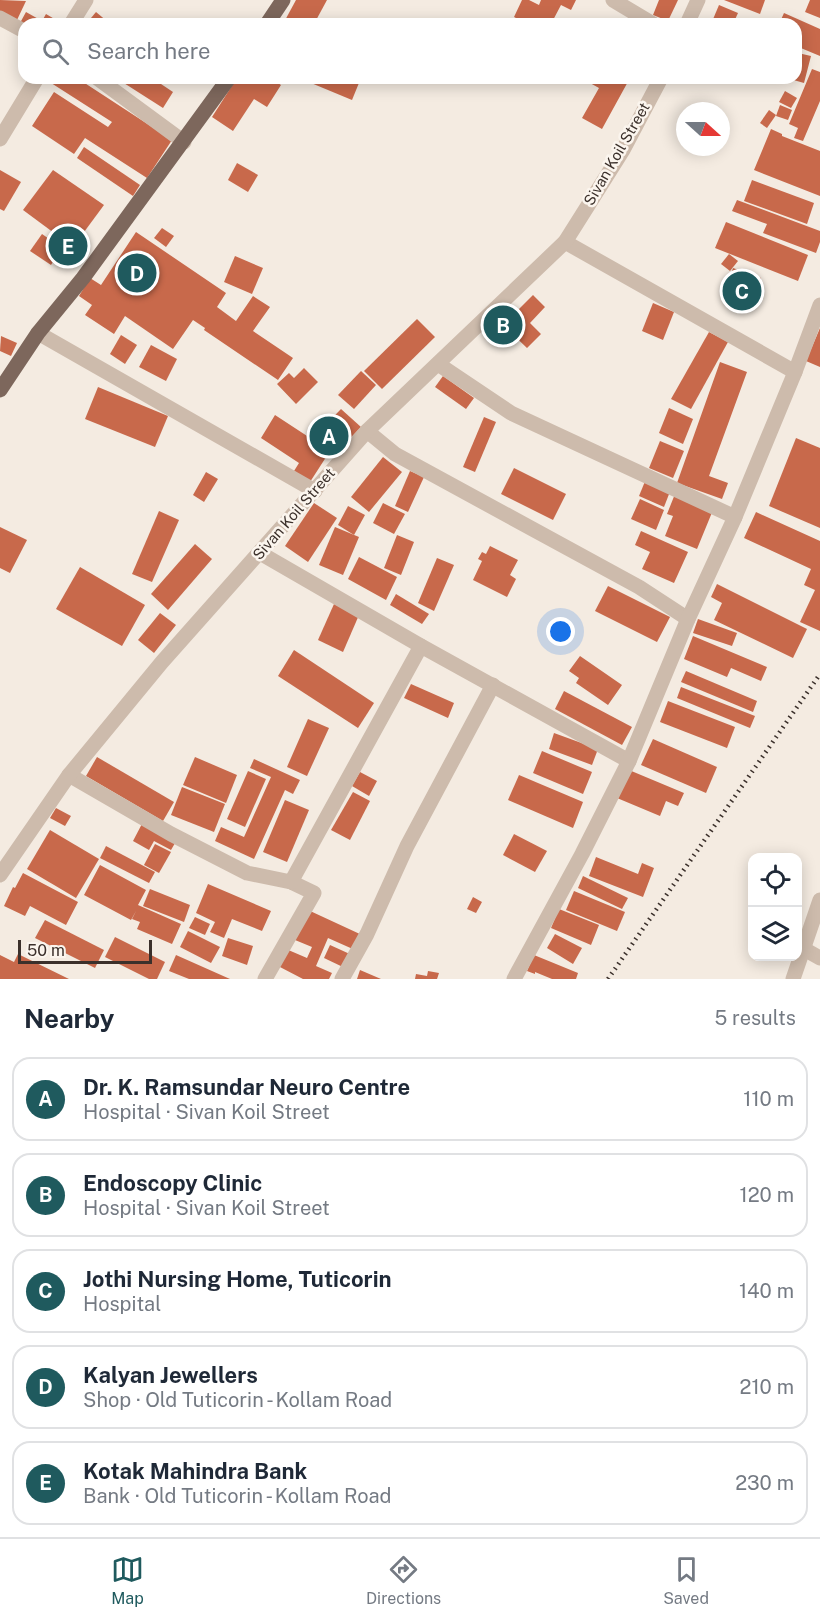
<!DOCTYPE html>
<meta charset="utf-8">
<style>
body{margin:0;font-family:"Public Sans",sans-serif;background:#f6f6f7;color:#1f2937}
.controls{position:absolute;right:18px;bottom:18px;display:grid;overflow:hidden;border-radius:12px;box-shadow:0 3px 15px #0003}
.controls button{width:54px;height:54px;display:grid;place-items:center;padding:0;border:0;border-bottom:2px solid #e0e1e3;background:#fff;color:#1f2937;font:30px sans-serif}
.compass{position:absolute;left:676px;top:102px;width:54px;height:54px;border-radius:50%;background:#fff;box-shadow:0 3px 15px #0003;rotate:111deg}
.scale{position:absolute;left:18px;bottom:15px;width:134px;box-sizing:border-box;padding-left:6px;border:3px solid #3b302b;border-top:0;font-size:16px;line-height:21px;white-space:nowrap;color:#3b302b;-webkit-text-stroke:4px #fbf5ee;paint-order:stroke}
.you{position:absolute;left:561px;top:632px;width:21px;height:21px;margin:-15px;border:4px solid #fff;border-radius:50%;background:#1a73e8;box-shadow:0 0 0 9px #1a73e833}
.badge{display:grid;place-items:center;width:39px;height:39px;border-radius:50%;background:#1f5a5e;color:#fff;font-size:20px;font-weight:700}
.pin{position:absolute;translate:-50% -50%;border:3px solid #fff;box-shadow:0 2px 6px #0006}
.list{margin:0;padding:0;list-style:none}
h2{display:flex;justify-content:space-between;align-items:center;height:78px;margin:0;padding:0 24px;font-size:26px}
h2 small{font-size:20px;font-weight:400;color:#747a83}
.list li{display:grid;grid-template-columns:39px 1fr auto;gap:18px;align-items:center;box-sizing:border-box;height:84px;margin:0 12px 12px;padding:0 12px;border:2px solid #e0e1e3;border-radius:18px}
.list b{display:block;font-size:22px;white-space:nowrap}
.list p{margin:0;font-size:20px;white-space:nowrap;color:#747a83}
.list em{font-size:20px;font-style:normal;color:#747a83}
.icon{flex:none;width:33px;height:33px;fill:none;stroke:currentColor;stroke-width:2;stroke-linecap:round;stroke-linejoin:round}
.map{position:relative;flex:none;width:820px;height:979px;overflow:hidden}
.search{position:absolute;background:#fff;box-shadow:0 3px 15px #0003;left:18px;right:18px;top:18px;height:66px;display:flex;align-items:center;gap:15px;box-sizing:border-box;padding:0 21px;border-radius:18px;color:#747a83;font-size:22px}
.sheet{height:558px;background:#fff}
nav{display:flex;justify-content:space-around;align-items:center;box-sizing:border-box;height:84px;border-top:2px solid #e0e1e3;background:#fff;font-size:16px;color:#747a83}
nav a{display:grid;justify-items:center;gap:3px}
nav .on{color:#1f5a5e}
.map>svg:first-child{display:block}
</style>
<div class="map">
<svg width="820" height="979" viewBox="0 0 820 979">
<rect width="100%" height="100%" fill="#f4ebe1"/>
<!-- building -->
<g fill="#c8694b">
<polygon points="0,0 26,1 17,20 0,12"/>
<polygon points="296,0 327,0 314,24 283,24"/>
<polygon points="522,0 529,0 539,5 541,0 576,0 571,10 561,5 551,24 540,18 537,24 528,24 514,17"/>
<polygon points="659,0 678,0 668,21 653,15"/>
<polygon points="724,0 765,0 760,14"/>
<polygon points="810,0 820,0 820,18 805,12"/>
<polygon points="719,5 738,13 733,24 711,24"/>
<polygon points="26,12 42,21 46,14 63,24 20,23"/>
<polygon points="96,12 108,22 107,24 86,24"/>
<polygon points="784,13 820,29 820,56 796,46 796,24 779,24"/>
<polygon points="798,53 811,56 804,83 790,79 796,78"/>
<polygon points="812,69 820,72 820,101 803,141 794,138 798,128 789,124"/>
<polygon points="50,78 77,78 172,140 147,178 85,138 74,154 32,126 54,92 108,127 112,122 48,81"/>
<polygon points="116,78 152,78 173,92 163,108"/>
<polygon points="237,78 271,78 281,85 267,107 254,99 233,131 212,117"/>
<polygon points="299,78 361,78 352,100"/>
<polygon points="592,78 630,78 602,129 582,118 599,88 590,83"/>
<polygon points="785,91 797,98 791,108 779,102"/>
<polygon points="780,105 792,110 788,120 776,116"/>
<polygon points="769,110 776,115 767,128 760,123"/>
<polygon points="771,129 782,134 782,136 820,151 820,196 754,170"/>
<polygon points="84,147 140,185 133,196 77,158"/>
<polygon points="237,163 258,175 248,192 228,180"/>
<polygon points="0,170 21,182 4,211 0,209"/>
<polygon points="53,170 104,205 73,247 23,210"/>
<polygon points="752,180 814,203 807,224 744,201"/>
<polygon points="737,200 820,231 820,242 816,253 763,233 767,224 732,211"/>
<polygon points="726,222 808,255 798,281 715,248"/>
<polygon points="162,228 174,236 166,247 154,238"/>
<polygon points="136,232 226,293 217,307 236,321 253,296 270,307 253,331 293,358 278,380 204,330 205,328 193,320 173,349 125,316 114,334 85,315 92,305 79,296 90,278 101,285"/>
<polygon points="42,234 62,248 51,265 30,251"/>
<polygon points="729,254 738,261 730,271 721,264"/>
<polygon points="235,256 263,268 252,294 224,282"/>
<polygon points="733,268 761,278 750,310 722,301"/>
<polygon points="533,295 545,307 530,323 541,334 527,348 503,325"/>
<polygon points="653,303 674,312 663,340 642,331"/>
<polygon points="417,319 435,337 382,389 364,371"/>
<polygon points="820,328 820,367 806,361"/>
<polygon points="709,332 728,342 691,409 671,399"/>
<polygon points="121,335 137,345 125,364 110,354"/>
<polygon points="1,336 17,343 11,356 0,351"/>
<polygon points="151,345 177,359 166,381 139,367"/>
<polygon points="720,362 747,372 709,476 728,483 722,499 677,483"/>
<polygon points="304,368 318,382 296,404 277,384 289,373 294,378"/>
<polygon points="361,371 376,385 354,409 338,395"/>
<polygon points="443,376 474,398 466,409 435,387"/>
<polygon points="98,387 168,416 155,447 85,419"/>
<polygon points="669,408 693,419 683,444 659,433"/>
<polygon points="341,409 361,427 336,453 316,435"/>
<polygon points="275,415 330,451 310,482 294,471 299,463 261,438"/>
<polygon points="484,417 496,422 475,472 463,467"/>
<polygon points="796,438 820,448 820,528 769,506"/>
<polygon points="660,441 684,451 673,478 649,468"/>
<polygon points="383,457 402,472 369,512 351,497"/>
<polygon points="514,468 566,494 553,520 501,494"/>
<polygon points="410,471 424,477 408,512 395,506"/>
<polygon points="206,472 218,479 204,502 193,495"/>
<polygon points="646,479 671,489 664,507 639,496"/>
<polygon points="675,494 713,510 697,549 665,536 673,516 667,514"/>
<polygon points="640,499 664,510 656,530 631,519"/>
<polygon points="314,503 337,518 308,562 285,546"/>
<polygon points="383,503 405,514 394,534 373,523"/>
<polygon points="348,506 365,515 354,535 338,525"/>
<polygon points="159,511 179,520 152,582 132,574"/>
<polygon points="756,512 820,541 820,631 800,622 815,590 804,585 811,569 744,538"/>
<polygon points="0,527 27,540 10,573 0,568"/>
<polygon points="335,527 359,537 343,575 319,565"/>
<polygon points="641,531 688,552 674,583 642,569 650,552 635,545"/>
<polygon points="397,535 414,542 401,575 384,568"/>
<polygon points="195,544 212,559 168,610 151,594"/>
<polygon points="490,546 518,560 510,575 516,579 507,597 473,580 482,561 478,559 482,552 486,554"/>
<polygon points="359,557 397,577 386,600 348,579"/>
<polygon points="437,558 454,565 434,611 418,603"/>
<polygon points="80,567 145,605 122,646 56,609"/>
<polygon points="717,584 807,629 793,658 714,620 722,603 711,597"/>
<polygon points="608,586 670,617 657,642 595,611"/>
<polygon points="396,594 429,614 422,624 390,605"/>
<polygon points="334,604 359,615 343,652 318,640"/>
<polygon points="160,613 176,625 154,653 138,640"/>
<polygon points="698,619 737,633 732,646 693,633"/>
<polygon points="693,636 767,667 761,681 731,668 727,677 684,659"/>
<polygon points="294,650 374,703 358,728 278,676"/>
<polygon points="580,656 622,685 608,705 576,683 579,678 569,671"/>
<polygon points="686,671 757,701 753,712 681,682"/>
<polygon points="411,684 454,703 448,718 404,698"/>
<polygon points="681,687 755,716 750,728 677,698"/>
<polygon points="564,691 632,727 622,745 555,709"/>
<polygon points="668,701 735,727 727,748 660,722"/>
<polygon points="308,719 329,728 307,776 287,767"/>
<polygon points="554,733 598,749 592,765 549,749"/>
<polygon points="653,739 717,767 706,793 641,765"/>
<polygon points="542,751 592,772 583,794 533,773"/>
<polygon points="97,757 174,802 163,821 86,776"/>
<polygon points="195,757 237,775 226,803 183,785"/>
<polygon points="254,759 300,780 293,794 285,790 254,859 215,841 221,827 244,837 271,777 250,768"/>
<polygon points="629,770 684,793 678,806 666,801 660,816 617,798"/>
<polygon points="248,771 266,779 245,827 227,819"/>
<polygon points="360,772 377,781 369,796 352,786"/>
<polygon points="519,775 583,802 573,828 508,800"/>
<polygon points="182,787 225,804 214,832 171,815"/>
<polygon points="353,792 370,801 350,840 331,830"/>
<polygon points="285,800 309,810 287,862 263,852"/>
<polygon points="56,808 71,816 65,826 50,818"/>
<polygon points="144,820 178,838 171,850 154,841 149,850 133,841"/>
<polygon points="50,830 99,859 76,898 27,869"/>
<polygon points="514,834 547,851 535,872 503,855"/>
<polygon points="155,844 171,852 159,873 144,865"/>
<polygon points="106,846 155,872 149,883 100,858"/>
<polygon points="596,857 638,874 642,863 654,868 643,897 589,876"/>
<polygon points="100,865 146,890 138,905 181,924 172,944 137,929 140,922 132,919 136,911 131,920 84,895"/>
<polygon points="23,873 78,902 66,925 30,906 25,916 4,906 13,887 15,888"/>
<polygon points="583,876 628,898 622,909 578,888"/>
<polygon points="208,884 271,911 262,931 232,919 224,938 210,932 215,922 196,913"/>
<polygon points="150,889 190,905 184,922 143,906"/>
<polygon points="574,891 625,912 617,931 566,910"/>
<polygon points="473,897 482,902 476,913 467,909"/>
<polygon points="559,909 599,925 591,945 551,928"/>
<polygon points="308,910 362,935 355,950 328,938 316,966 332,973 329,979 303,979 278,966 286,949 307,958 312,947 295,940"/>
<polygon points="195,917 210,924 205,935 189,928"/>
<polygon points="45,920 104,950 95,968 35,938"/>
<polygon points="188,931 220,947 211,963 180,947"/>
<polygon points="555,934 582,948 573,964 547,948"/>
<polygon points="115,937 165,962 157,979 149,979 105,957"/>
<polygon points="228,938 253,946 247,965 222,956"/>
<polygon points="330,945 352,955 345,968 324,958"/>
<polygon points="18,954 69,979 0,979 0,955 14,962"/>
<polygon points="176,955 230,979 189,979 169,971"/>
<polygon points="534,955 578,973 576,979 552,979 535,972 535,974 527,971"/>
<polygon points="360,970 381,979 357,979"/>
<polygon points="428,971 439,973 437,979 415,979 416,974 427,976"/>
</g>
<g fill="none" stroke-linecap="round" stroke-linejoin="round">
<!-- minor -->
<g stroke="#cdbbac" stroke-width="15">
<polyline points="613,0 653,24"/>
<polyline points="0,18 24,31"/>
<polyline points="71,24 86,0"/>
<polyline points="687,24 698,0"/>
<polyline points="97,78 184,142"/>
<polyline points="0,139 37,78"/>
<polyline points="565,242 795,372"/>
<polyline points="38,333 315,491"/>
<polyline points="438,364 511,413 735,517"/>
<polyline points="367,431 395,454 639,587 688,619"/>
<polyline points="260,553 421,646 629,761"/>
<polyline points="69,775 171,834 247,873 291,882 314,893 265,979"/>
<polyline points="0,875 69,775 162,662 367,431 565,242 623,150 661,78"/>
<polyline points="291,882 421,646"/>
<polyline points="804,949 820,958"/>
<polyline points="342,979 367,934 407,846 493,685"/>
<polyline points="514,979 582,854 629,761 688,619 735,517 795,372 820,305"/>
<polyline points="793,979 820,900"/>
</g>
<!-- major -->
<g stroke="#7d675c" stroke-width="15">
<polyline points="267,24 283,0"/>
<polyline points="0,390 38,333 83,278 229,78"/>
</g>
<!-- rail -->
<polyline stroke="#3b302b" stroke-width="4.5" stroke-dasharray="1.5 4.5" stroke-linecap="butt" points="608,979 820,674"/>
</g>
<g text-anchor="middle" stroke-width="5" stroke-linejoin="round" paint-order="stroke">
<!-- street labels -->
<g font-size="15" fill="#3b302b" stroke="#fbf5ee">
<text transform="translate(617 154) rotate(-60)" y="5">Sivan Koil Street</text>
<text transform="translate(294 514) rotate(-49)" y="5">Sivan Koil Street</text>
</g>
</g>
</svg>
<div class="controls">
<button><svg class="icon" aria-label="locate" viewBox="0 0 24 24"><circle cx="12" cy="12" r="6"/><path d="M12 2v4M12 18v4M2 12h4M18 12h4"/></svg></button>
<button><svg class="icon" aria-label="layers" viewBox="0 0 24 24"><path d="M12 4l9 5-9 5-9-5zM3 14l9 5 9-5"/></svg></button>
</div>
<svg class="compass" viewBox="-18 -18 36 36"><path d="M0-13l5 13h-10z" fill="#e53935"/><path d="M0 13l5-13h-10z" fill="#747a83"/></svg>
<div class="scale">50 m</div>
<div class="you"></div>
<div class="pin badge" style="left:329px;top:436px">A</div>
<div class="pin badge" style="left:503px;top:325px">B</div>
<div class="pin badge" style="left:742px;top:291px">C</div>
<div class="pin badge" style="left:137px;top:273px">D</div>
<div class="pin badge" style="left:68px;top:246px">E</div>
<div class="search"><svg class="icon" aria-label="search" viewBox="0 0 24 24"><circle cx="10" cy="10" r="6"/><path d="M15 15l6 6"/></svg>Search here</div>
</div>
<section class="sheet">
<h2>Nearby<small>5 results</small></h2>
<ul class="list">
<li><span class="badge">A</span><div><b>Dr. K. Ramsundar Neuro Centre</b><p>Hospital · Sivan Koil Street</p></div><em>110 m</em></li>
<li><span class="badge">B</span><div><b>Endoscopy Clinic</b><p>Hospital · Sivan Koil Street</p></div><em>120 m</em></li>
<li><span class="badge">C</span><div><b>Jothi Nursing Home, Tuticorin</b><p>Hospital</p></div><em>140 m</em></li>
<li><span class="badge">D</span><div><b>Kalyan Jewellers</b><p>Shop · Old Tuticorin - Kollam Road</p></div><em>210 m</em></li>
<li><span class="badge">E</span><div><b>Kotak Mahindra Bank</b><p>Bank · Old Tuticorin - Kollam Road</p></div><em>230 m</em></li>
</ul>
</section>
<nav>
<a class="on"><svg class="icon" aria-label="map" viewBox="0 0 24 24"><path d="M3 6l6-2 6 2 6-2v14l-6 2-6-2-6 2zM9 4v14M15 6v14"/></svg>Map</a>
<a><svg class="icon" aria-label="directions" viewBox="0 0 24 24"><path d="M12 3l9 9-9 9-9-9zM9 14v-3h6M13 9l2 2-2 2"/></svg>Directions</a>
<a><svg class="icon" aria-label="saved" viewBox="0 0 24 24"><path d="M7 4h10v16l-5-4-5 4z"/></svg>Saved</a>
</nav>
